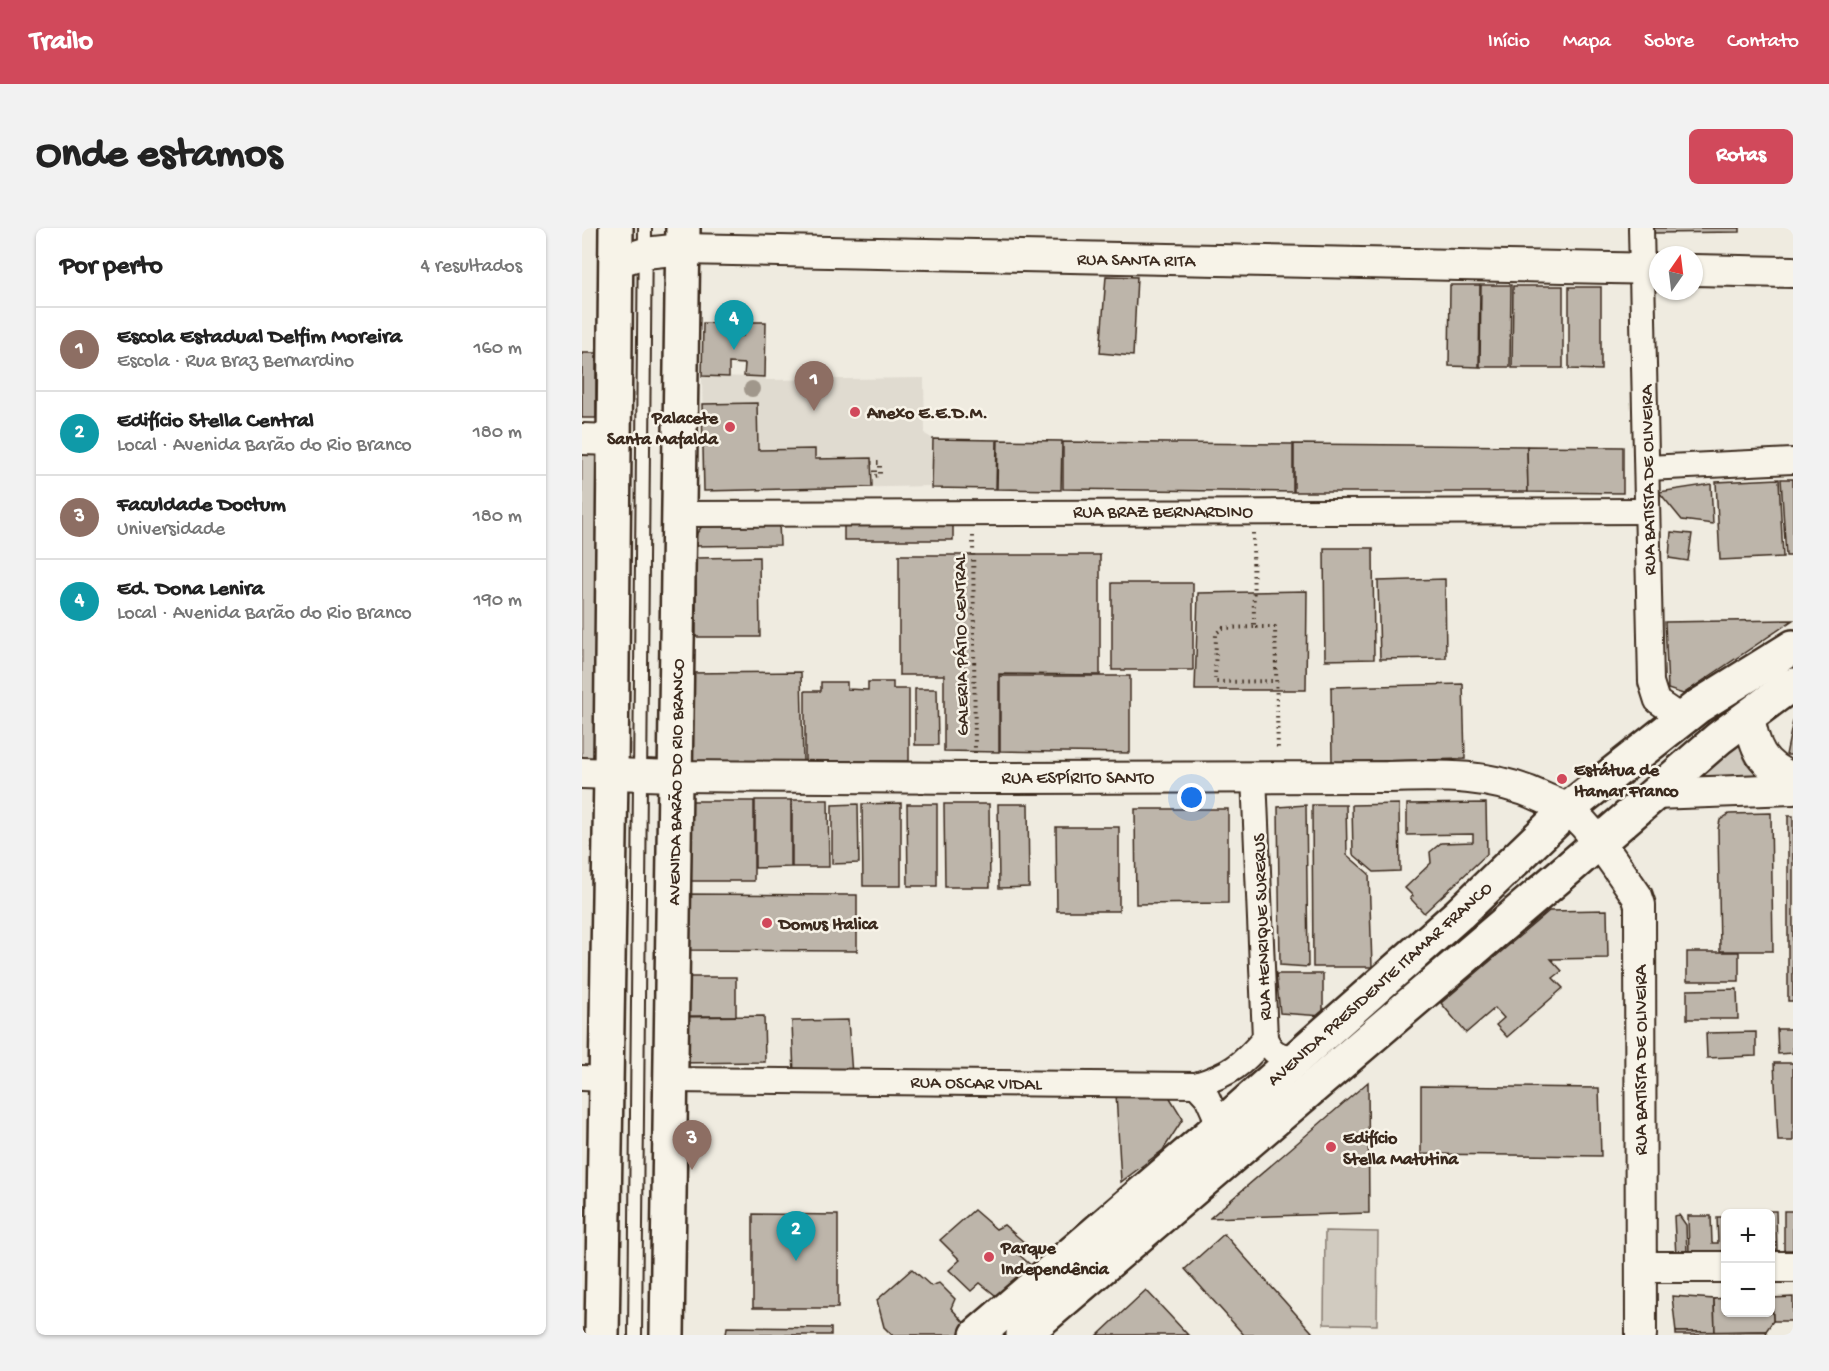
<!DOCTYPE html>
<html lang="pt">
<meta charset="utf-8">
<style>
body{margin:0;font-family:"Gochi Hand",sans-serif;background:#f2f2f2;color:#222}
.controls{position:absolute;right:18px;bottom:18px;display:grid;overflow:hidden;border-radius:9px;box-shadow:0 2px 4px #0004}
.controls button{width:54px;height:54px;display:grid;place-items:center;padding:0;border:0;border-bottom:2px solid #e0e0e0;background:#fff;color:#222;font:30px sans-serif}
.compass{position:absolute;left:1067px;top:18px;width:54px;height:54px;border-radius:50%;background:#fff;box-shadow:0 2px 4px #0004;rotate:14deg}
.you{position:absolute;left:610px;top:570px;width:21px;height:21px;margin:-15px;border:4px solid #fff;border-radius:50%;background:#1a73e8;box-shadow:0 0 0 9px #1a73e833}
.badge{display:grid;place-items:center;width:39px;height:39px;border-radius:50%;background:#d1495b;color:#fff;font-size:20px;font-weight:700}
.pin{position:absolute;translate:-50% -50px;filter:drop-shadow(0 2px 3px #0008)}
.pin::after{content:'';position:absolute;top:32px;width:21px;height:18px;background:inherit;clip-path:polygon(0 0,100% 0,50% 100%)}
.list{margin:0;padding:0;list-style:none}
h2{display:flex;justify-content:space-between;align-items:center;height:78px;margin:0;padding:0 24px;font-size:26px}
h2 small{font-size:20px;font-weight:400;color:#767676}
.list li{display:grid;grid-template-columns:39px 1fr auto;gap:18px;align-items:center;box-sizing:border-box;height:84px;padding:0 24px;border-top:2px solid #e0e0e0}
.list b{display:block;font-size:22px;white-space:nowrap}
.list p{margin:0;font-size:20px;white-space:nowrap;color:#767676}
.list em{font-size:20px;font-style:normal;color:#767676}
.map{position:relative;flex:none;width:1211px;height:1107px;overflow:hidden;border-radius:9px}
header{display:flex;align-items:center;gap:36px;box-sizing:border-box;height:84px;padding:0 30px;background:#d1495b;color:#fff}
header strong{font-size:28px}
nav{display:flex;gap:33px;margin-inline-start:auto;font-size:21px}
.intro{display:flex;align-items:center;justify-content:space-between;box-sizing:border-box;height:144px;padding:0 36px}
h1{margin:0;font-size:42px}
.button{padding:15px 27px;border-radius:9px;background:#d1495b;color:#fff;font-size:21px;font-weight:700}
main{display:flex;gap:36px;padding:0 36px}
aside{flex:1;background:#fff;border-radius:9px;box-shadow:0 2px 4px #0004}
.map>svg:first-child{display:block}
</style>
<header>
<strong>Trailo</strong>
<nav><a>Início</a><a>Mapa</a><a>Sobre</a><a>Contato</a></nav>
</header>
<div class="intro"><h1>Onde estamos</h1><a class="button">Rotas</a></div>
<main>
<aside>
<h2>Por perto<small>4 resultados</small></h2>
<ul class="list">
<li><span class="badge" style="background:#8d6e63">1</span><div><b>Escola Estadual Delfim Moreira</b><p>Escola · Rua Braz Bernardino</p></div><em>160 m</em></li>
<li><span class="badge" style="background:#0f9aa8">2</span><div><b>Edifício Stella Central</b><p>Local · Avenida Barão do Rio Branco</p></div><em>180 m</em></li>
<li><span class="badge" style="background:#8d6e63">3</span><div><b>Faculdade Doctum</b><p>Universidade</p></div><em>180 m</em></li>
<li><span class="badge" style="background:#0f9aa8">4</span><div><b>Ed. Dona Lenira</b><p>Local · Avenida Barão do Rio Branco</p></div><em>190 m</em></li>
</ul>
</aside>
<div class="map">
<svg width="1211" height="1107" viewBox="0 0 1211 1107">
<rect width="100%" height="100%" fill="#efebe0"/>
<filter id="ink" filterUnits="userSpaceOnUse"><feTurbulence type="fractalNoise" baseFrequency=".0167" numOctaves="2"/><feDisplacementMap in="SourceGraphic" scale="12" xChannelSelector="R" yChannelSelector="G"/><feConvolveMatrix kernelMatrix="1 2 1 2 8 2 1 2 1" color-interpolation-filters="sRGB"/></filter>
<g filter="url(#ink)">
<!-- built -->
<polygon fill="#e0dbd0" points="120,148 183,149 184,152 342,150 343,206 351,211 350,258 122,263"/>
<!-- green -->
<g fill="#d1cbc0" stroke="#867a6f" stroke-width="1.5">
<polygon points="0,223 15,223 12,530 0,530"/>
<path d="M1157 511C1161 538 1167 542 1192 551L1085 558Z"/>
<polygon points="743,1003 796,1004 795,1097 742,1096"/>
</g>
<!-- building -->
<g fill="#bdb5aa" stroke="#3b2a1e" stroke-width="1.5">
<polygon points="1071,0 1158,0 1158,4 1071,5"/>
<polygon points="524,48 555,49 551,128 518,125"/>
<polygon points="868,57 898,57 897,139 867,138"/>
<polygon points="899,57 929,57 928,139 898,139"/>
<polygon points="931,58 981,58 981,140 930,140"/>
<polygon points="987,59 1019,59 1019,142 987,141"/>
<polygon points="162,94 184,94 183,149 162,148 163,136 147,135 147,149 120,148 121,95 148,96 148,108 161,108"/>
<rect x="0" y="125" width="14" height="65"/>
<polygon points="175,175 176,222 233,221 233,231 289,230 290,259 122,263 120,176"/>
<polygon points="351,211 415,212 414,261 350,260"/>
<polygon points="416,212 480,213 479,262 415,261"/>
<polygon points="481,214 711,216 711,264 481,261"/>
<polygon points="712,216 945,218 946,264 712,264"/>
<polygon points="945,218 1041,219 1041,265 946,264"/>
<polygon points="1197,251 1201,329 1138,332 1134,254"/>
<polygon points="1199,251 1211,251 1211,328 1204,328"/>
<polygon points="1129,256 1131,296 1100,292 1077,264"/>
<polygon points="371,293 371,312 262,312 262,294"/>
<polygon points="197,295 198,317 112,318 115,305 121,297"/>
<polygon points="1089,304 1110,306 1106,333 1087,330"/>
<polygon points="742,320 791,320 792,431 743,432"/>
<polygon points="317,327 518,327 518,447 417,446 417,524 362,523 362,447 317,447"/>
<polygon points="177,329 178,409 114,409 114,330"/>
<polygon points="863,351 864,430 798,431 796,353"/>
<rect x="530" y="355" width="81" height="87"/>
<polygon points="725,363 724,462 613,462 616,365"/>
<polygon points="1211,392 1101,466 1086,461 1083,394"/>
<polygon points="219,444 221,533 106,535 105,445"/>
<polygon points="418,448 548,448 548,525 418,523"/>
<polygon points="239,454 265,454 265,461 286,462 286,454 311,454 311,461 327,461 327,533 223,533 223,463 239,463"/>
<polygon points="881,456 883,531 750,534 749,459"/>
<polygon points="333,461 355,461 356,517 333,517"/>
<polygon points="1211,493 1211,527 1204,527"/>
<polygon points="173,572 209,572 209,639 173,640"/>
<polygon points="210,572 246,572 247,639 210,639"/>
<rect x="98" y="573" width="74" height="80"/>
<polygon points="319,575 319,658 281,658 280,576"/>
<polygon points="904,575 905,626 842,685 828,670 831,668 823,660 849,635 848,624 859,615 891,614 891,606 825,607 825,576"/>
<polygon points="276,576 277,635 250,636 250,577"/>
<polygon points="325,576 355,576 355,658 326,658"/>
<polygon points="362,576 407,576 408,659 363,659"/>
<polygon points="416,576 446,576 447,659 417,660"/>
<polygon points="817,576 818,643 792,644 771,626 770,577"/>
<polygon points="724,577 726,739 698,737 696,579"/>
<polygon points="730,577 764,577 765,627 787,646 790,739 731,739"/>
<polygon points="553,581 646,581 646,675 554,676"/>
<polygon points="1189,585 1191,723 1138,723 1136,601 1138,592 1147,586"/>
<rect x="1206" y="588" width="5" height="185"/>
<polygon points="474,599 537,599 537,683 475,683"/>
<polygon points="95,666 275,667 275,723 95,722"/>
<polygon points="1025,682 1026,730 969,731 980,743 971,750 981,760 925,809 914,797 922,790 913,780 884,805 859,775 967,683"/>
<rect x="1105" y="724" width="52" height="29"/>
<polygon points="694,746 741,746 741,788 698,785"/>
<rect x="91" y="749" width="63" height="39"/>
<polygon points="1155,761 1156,791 1105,791 1105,762"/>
<polygon points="182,788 183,834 92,835 91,789"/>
<polygon points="266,792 270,847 212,848 210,793"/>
<polygon points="1195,801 1211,801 1211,825 1196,826"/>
<polygon points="1174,804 1174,828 1125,830 1124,805"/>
<polygon points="1192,835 1211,835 1211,913 1196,913"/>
<polygon points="786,854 787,985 628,990"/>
<polygon points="839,858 1017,860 1019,928 839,926"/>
<polygon points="534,865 585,865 601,891 581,922 539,954"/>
<polygon points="392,982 414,1001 422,997 443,1015 435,1025 451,1039 418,1071 398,1055 389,1063 367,1042 378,1032 358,1012"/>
<polygon points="1153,983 1194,983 1195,1023 1188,1023 1188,986 1153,986"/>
<rect x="1202" y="983" width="9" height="39"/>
<polygon points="171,986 256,987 256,1080 171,1080"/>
<polygon points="1097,987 1104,997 1105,1026 1094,1030 1092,988"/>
<polygon points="1106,988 1129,988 1130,1015 1136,1015 1135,989 1142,989 1143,1024 1107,1025"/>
<polygon points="642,1006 730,1104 727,1107 662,1107 603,1041"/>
<polygon points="330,1041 349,1058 357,1055 373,1071 369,1080 386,1099 376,1107 310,1107 302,1099 295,1072"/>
<polygon points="564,1062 606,1107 516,1107"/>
<polygon points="1090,1068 1132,1071 1133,1104 1094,1104"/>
<polygon points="1211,1069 1211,1093 1191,1093 1190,1070"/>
<polygon points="1144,1070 1144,1084 1188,1084 1188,1070 1190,1070 1191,1093 1184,1103 1133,1104 1132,1071"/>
<polygon points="145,1099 249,1100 249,1107 144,1107"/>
<polygon points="1184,1103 1185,1107 1094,1107 1094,1104"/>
</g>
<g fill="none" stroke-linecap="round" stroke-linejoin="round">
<!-- service casing -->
<g stroke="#3b2a1e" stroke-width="16">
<polyline id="service" points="53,1107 63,0"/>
</g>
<!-- minor casing -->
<g stroke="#3b2a1e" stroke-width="28">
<g id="minor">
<polyline points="1059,0 1069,454 1075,473 1100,490"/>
<polyline points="1065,240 1211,233"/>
<polyline points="97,286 1065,283"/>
<path d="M672 548 683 810C690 826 697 828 714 830"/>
<polyline points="0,850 24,851"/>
<path d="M88 852 614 857C649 846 660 837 683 810"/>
<polyline points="614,857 625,869 638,898"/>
</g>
</g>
<!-- tertiary casing -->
<g stroke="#3b2a1e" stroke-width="34">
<g id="tertiary">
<polyline points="34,34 63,25 100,21 1076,41"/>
<polyline points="1112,42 1211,44"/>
<polyline points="0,211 32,212"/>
<path d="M1167 487C1172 519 1179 538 1211 550"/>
<path d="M0 545 93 548 393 550 805 549C859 547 912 546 962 570 970 574 980 577 987 582 1011 602 1037 642 1055 668L1058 677 1059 1107"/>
<polyline points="1071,566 1211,561"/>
<polyline points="1059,1039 1144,1039"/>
<polyline points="1188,1039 1211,1039"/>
</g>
</g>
<!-- primary casing -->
<g stroke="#3b2a1e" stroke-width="38">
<g id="primary">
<polyline points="20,1107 29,545 34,0"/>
<polyline points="85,1107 101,0"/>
<polyline points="395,1107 638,898 877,686 986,581 1115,479 1211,419"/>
<polyline points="441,1107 986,641 1137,510 1199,464 1211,457"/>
</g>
</g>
<!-- path -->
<g stroke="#3b2a1e" stroke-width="4" stroke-dasharray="1.5 4.5" stroke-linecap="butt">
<polyline points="289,235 298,235 298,247 293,248 293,238"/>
<polyline points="671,305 672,399 693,399 696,523"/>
<polyline points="391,308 393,525"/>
<polyline points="672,399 641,400 634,405 633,454 694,453"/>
</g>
<!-- service -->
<use href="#service" stroke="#f7f3e8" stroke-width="12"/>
<!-- minor -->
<use href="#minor" stroke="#f7f3e8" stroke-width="24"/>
<!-- tertiary -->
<use href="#tertiary" stroke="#f7f3e8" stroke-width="30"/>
<!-- primary -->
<use href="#primary" stroke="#f7f3e8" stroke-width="33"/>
</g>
<!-- trees -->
<circle fill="#a0978b" cx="170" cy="161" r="8"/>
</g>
<!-- markers -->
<g fill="#d1495b" stroke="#f7f3e8" stroke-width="2">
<circle cx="273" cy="184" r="6"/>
<circle cx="148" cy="199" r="6"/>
<circle cx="980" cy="551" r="6"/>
<circle cx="185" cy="695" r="6"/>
<circle cx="749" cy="919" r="6"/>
<circle cx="407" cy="1029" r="6"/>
</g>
<g text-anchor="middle" stroke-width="5" stroke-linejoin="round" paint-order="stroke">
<!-- street labels -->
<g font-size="18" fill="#3b2a1e" stroke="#f7f3e8">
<text transform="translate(554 31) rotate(1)" y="6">RUA SANTA RITA</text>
<text transform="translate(1065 252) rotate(-91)" y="6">RUA BATISTA DE OLIVEIRA</text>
<text x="581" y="289">RUA BRAZ BERNARDINO</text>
<text transform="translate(378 417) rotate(-91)" y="6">GALERIA PÁTIO CENTRAL</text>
<text x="496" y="555">RUA ESPÍRITO SANTO</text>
<text transform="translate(93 554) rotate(-89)" y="6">AVENIDA BARÃO DO RIO BRANCO</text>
<text transform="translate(679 699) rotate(-92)" y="6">RUA HENRIQUE SURERUS</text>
<text transform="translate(797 755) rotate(-42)" y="6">AVENIDA PRESIDENTE ITAMAR FRANCO</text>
<text transform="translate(1058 832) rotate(-90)" y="6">RUA BATISTA DE OLIVEIRA</text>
<text transform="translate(394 854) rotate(1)" y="6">RUA OSCAR VIDAL</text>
</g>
<!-- poi labels -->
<g font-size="18" font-weight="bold" fill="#3b2a1e" stroke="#f7f3e8" text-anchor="start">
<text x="285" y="190">Anexo E.E.D.M.</text>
<text x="136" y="195" text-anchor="end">Palacete<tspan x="136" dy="21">Santa Mafalda</tspan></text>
<text x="992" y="547">Estátua de<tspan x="992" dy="21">Itamar Franco</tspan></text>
<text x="197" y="701">Domus Italica</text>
<text x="761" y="915">Edifício<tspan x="761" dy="21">Stella Matutina</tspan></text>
<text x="419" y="1025">Parque<tspan x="419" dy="21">Independência</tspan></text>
</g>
</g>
</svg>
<div class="controls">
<button>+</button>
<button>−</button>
</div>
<svg class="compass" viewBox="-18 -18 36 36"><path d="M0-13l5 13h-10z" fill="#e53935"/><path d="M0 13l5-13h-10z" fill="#767676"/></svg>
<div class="you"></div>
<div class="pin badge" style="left:232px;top:183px;background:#8d6e63">1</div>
<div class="pin badge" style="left:214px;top:1033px;background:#0f9aa8">2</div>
<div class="pin badge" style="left:110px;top:942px;background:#8d6e63">3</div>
<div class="pin badge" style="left:152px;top:122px;background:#0f9aa8">4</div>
</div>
</main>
